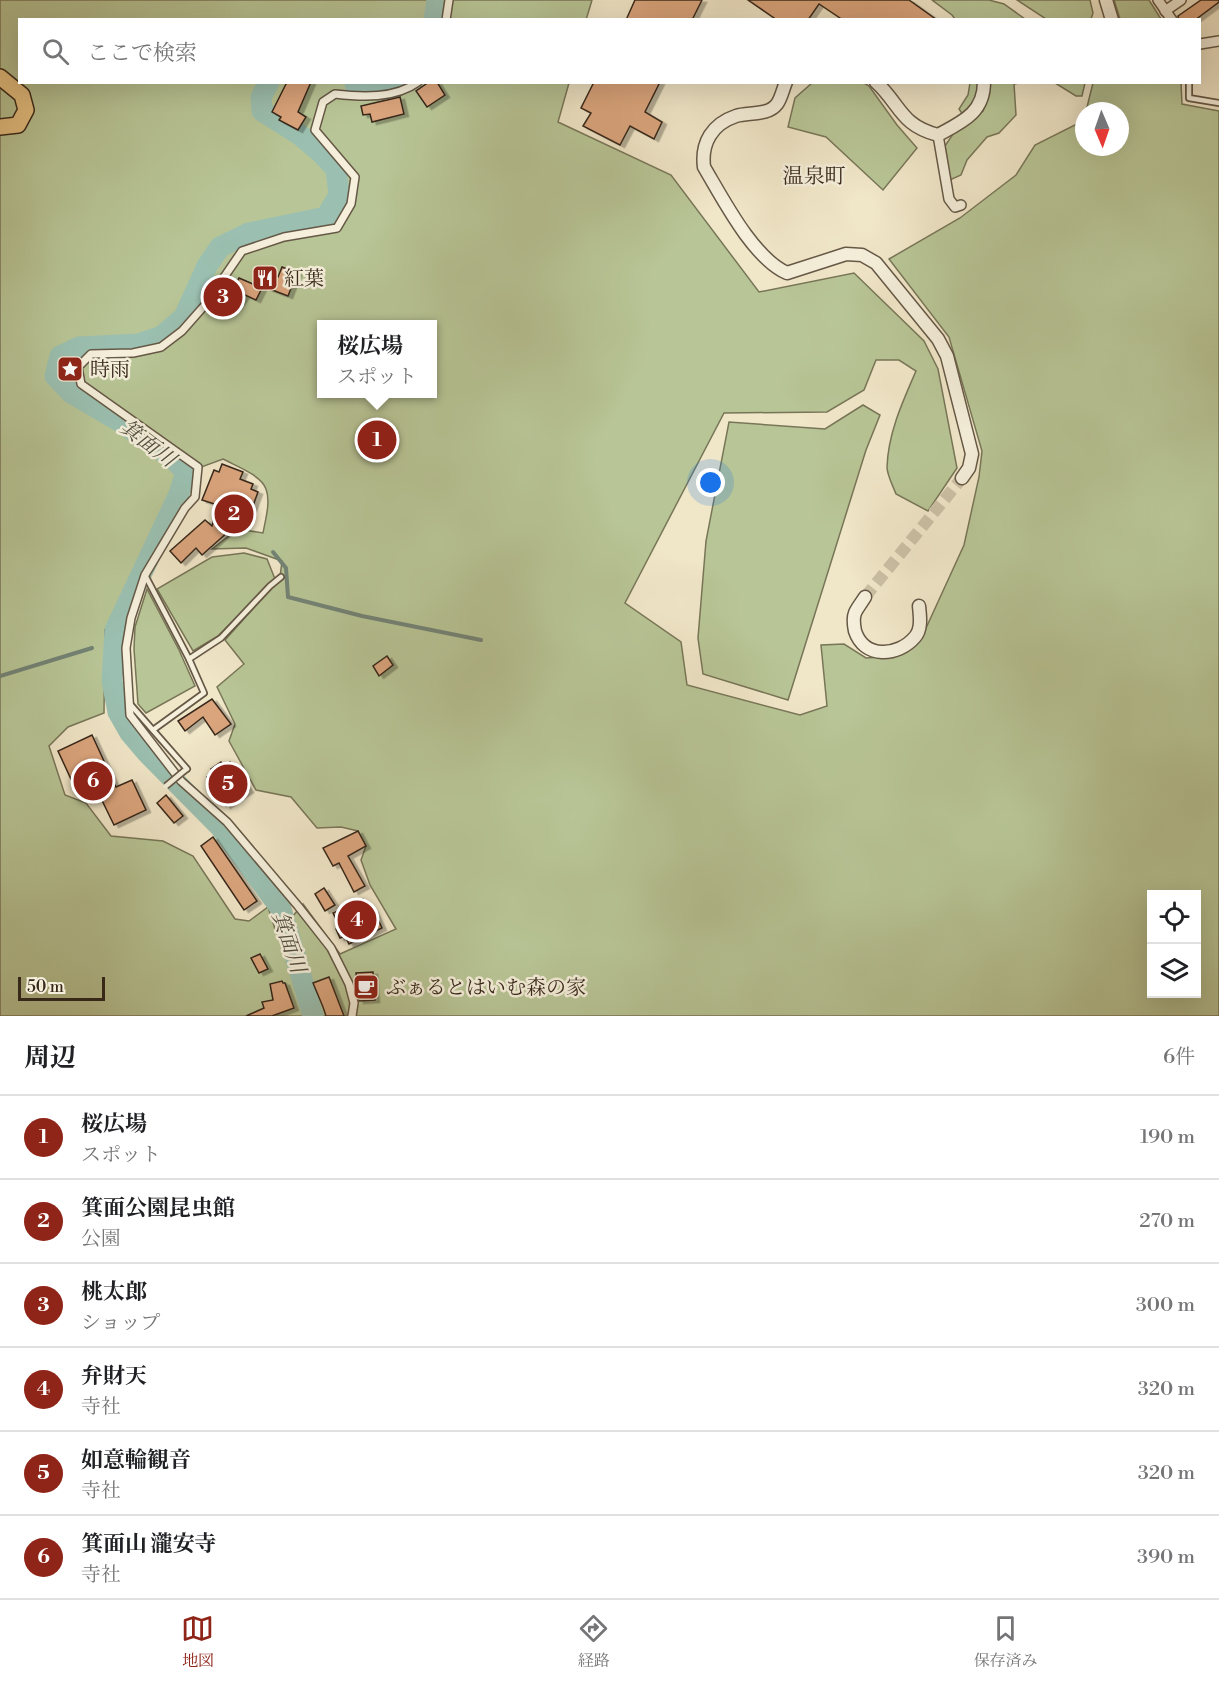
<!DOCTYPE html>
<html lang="ja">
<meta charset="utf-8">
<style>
body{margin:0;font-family:"Libre Bodoni","Noto Serif JP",serif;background:#f2f2f2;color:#202124}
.controls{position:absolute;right:18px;bottom:18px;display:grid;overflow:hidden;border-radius:0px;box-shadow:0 6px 24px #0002}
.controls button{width:54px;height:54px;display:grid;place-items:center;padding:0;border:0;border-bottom:2px solid #e0e0e0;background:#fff;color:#202124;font:30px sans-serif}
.compass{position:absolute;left:1075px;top:102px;width:54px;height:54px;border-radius:50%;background:#fff;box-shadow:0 6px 24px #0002;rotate:178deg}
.scale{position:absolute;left:18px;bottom:15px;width:87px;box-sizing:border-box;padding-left:6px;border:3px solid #37281a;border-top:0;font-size:16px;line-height:21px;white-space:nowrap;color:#37281a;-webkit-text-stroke:4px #f5efdb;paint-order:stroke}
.you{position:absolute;left:711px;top:483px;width:21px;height:21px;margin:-15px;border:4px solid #fff;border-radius:50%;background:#1a73e8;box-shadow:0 0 0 9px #1a73e833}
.badge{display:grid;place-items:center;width:39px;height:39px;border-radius:50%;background:#8f2418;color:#fff;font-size:20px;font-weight:700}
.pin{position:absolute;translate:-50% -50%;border:3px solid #fff;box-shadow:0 2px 6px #0006}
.popup{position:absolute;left:317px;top:320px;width:120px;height:78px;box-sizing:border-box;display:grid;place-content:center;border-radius:0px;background:#fff;filter:drop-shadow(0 2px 4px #0005);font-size:20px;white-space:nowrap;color:#757577}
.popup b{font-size:22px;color:#202124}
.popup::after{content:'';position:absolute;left:50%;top:100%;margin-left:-12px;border:12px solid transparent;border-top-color:#fff}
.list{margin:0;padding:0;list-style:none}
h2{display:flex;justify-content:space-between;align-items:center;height:78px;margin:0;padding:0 24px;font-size:26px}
h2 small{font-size:20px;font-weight:400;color:#757577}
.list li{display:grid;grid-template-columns:39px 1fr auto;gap:18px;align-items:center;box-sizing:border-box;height:84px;padding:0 24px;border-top:2px solid #e0e0e0}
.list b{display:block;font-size:22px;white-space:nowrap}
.list p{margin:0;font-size:20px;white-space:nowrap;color:#757577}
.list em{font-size:20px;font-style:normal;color:#757577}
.icon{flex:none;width:33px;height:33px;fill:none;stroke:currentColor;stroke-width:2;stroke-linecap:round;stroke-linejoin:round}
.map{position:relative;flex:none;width:1219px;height:1016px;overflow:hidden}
.search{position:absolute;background:#fff;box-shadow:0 6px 24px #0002;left:18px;right:18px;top:18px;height:66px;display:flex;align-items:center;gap:15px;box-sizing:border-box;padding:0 21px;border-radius:0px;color:#757577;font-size:22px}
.sheet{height:582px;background:#fff}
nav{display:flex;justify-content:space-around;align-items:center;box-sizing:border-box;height:84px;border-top:2px solid #e0e0e0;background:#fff;font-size:16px;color:#757577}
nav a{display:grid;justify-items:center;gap:3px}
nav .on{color:#8f2418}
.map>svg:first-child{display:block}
</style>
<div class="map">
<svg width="1219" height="1016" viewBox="0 0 1219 1016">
<defs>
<filter id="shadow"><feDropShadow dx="4.5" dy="2.5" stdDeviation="0" flood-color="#0004"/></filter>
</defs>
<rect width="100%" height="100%" fill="#f0e6c8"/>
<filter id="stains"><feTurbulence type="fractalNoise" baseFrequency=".00333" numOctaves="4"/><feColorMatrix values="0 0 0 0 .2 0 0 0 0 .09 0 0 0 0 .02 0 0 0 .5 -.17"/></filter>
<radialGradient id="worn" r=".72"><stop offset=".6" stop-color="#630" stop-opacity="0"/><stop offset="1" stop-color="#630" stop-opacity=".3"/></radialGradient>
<!-- green -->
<g fill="#b8c596" stroke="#787658" stroke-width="1.5" fill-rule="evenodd">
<path d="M0 0H592L586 20H20V82L569 83 558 122 671 175 759 292 854 273 924 341 938 369 957 468 928 511 896 494C893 486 887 475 887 467 888 433 903 401 916 371L899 360H876L864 390 827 412 724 413 625 603 681 642 687 685 800 715 827 706 821 645 844 644 866 658 896 656 921 639 964 545 979 477 982 451 949 337 889 259 960 218 1016 175 1035 145 1083 121 1084 119V147H1120V111H1086L1093 83H1181L1182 104 1219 111V1016H0ZM322 324H433V394H322ZM223 459C236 466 261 475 266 489 271 502 265 521 263 533L238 529 212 549 246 548 282 561 280 577 269 591 225 640 244 664 217 687 235 724 229 741 256 790 291 797 317 828 341 827 358 831 366 846 361 860 370 885 396 929 340 954 303 904 277 935 268 907 249 921 235 919 193 856 163 841 111 836 86 803 65 795 49 746 68 727 104 713 105 630 182 474ZM1152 894H1196V993H1152Z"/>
<polygon points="932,0 989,0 1004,4 1025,19 955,19 952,15"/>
<polygon points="1017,0 1090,0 1093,13 1091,19 1046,19"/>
<polygon points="1114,0 1149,0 1161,19 1120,19"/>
<polygon points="812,83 864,83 869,86 897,125 917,148 883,190 826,137 788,127 795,98"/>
<polygon points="970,83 980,83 981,94 963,115 959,109 968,95"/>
<polygon points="990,83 1019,83 1014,84 1016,115 999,133 987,137 967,160 961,175 950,180 945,146 953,134 983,111 988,97"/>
<polygon points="1055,83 1085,83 1082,96 1076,96"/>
<polygon points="863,405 880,415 866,450 788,700 703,674 698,638 706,541 729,422 825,429"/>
<polygon points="244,553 267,559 275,579 218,636 193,651 157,589 212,557"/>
<polygon points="147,589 179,650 195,686 146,713 138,704 134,649 135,627"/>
</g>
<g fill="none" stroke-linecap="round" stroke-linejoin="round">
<!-- stream -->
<g stroke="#738375" stroke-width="4">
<polyline points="273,552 286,568 288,597 362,616 481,640"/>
<polyline points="0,676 92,648"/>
</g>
<!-- river -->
<g stroke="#9bc0b1" stroke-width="21">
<polyline points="434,20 437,0"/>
<polyline points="269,82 261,97 262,111 300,135 321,153 336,169 339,195 326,217 249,233 220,247 207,266 184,317 162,336 139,344 79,347 60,356 55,376 71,393 122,423 171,457 186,472 179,494 115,630 112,681 118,712 130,733 147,753 221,828 281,909 313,1016"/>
<polyline points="355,82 356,89 377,89 396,82"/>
</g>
</g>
<!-- building -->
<g fill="#daa47c" stroke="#37281a" stroke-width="1.5" filter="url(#shadow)">
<polygon points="635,0 702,0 692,20 626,20"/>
<polygon points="748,0 909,0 937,20 843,20 819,4 808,20 777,20"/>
<polygon points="1201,0 1219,0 1219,2 1195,20 1179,20 1178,16"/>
<polygon points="287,82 311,82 298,112 306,117 298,130 279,120 281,117 272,112"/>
<polygon points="429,82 437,82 445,95 427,107 416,91"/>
<polygon points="594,82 660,82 645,112 662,122 654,139 630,126 620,145 583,126 591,113 581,108"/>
<polygon points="400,97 404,114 372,122 370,114 363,115 361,106"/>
<polygon points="282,267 297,273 288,296 254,283 261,269 278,277"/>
<polygon points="239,278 262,288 256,300 245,295 237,307 225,300 222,306 214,301 224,288 232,293"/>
<polygon points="222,464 243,472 240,479 253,484 251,489 258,492 246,525 238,523 202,555 196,548 181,563 170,551 205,520 212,526 217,510 221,506 202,500 214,470 219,472"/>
<polygon points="387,656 393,665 379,676 373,666"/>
<polygon points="212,699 231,724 215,735 203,717 185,731 178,721"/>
<polygon points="92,735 116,787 132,780 146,810 114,825 93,782 76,790 58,751"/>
<polygon points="221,762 224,766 230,762 249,790 226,806 207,777 214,773 211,769"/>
<polygon points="166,795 183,816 174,823 157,803"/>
<polygon points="358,831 366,846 348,856 365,886 354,892 339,863 333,866 323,848"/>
<polygon points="213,837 257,901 244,910 201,846"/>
<polygon points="324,888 335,905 325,911 315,894"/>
<polygon points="363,899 369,911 373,909 382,928 349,944 345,936 340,938 336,929 340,927 333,913"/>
<polygon points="260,954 268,969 259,973 251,958"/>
<polygon points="373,972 375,1000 359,1001 356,973"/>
<polygon points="329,977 344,1016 326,1016 323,1007 313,983"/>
<polygon points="282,981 283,983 285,983 294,1008 272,1016 246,1016 264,1008 262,1002 273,1000 270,984"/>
</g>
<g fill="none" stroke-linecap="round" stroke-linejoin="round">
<!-- tertiary-tunnel -->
<polyline stroke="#cbc0a5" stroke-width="12" stroke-dasharray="12 6" stroke-linecap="butt" points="865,597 962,478"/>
<!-- service casing -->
<g stroke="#655846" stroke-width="8">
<g id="service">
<polyline points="1189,82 1189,98 1219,103"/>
<polyline points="145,575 189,659 221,638 270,586 281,577"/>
<polyline points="130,704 187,769 184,771"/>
<polyline points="153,730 204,693 189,659"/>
</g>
</g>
<!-- pedestrian casing -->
<g stroke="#655846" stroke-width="10">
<g id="pedestrian">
<polyline points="446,20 449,0"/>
<path d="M352 1016 354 1003 349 984 331 948 298 906 227 822 181 781 130 715 126 648 131 618 145 575 185 508 195 497 198 467 81 384 78 367 91 354 133 353 161 347 182 331 205 305 242 251 284 237 337 228 351 204 355 177 315 130 323 102 335 94C361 97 395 99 418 82"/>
</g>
</g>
<!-- minor casing -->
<g stroke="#655846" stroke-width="12">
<g id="minor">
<polyline points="1158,0 1172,20"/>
<polyline points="1165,11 1181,0"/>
<polyline points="1200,44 1219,41"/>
<polyline points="938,135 949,199 955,207 961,205"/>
</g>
</g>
<!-- tertiary casing -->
<g stroke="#655846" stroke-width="15">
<g id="tertiary">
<polyline points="1106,0 1112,20"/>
<path d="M786 82C783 89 781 99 777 104 768 116 748 112 736 116 712 124 701 143 704 167 723 199 753 258 787 273L846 254 862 255 876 263 938 339 947 356 972 454 969 468 962 478"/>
<path d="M876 82C901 105 900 125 938 135 962 122 984 113 984 82"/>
<path d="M865 597C862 602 857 608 855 613 853 618 854 626 855 631 864 659 898 657 915 637 922 629 920 616 919 606"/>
</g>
</g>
<!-- primary casing -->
<g stroke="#37281a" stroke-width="18">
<polyline id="primary" points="0,77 22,95 26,110 18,125 0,127"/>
</g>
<!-- service -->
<use href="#service" stroke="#f5efdb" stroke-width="4.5"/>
<!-- pedestrian -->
<use href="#pedestrian" stroke="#f5efdb" stroke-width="7"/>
<!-- minor -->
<use href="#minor" stroke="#f5efdb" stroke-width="9"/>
<!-- tertiary -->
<use href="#tertiary" stroke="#f5efdb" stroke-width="12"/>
<!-- primary -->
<use href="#primary" stroke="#e8c384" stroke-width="15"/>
<!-- service-bridge casing -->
<g stroke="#655846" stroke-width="8" stroke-linecap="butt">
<polyline id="service-bridge" points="166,786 184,771"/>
</g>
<!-- service-bridge -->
<use href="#service-bridge" stroke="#f5efdb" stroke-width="4.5"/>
</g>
<!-- icons -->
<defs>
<g id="restaurant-square" transform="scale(1.35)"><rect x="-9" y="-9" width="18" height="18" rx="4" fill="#8f2418" stroke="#f5efdb"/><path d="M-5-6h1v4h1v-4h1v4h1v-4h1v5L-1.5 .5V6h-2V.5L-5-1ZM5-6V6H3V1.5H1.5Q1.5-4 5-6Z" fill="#fff"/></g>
<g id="sight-square" transform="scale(1.35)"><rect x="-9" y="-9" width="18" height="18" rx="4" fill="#8f2418" stroke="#f5efdb"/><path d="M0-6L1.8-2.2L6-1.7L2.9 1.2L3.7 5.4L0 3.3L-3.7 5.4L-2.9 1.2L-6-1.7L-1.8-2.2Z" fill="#fff"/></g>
<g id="cafe-square" transform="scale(1.35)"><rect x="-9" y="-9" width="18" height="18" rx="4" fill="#8f2418" stroke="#f5efdb"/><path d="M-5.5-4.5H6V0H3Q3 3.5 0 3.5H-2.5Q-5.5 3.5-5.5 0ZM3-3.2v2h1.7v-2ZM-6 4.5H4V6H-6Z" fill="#fff"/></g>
</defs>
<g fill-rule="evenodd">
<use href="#restaurant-square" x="265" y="278"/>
<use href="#sight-square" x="70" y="369"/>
<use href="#cafe-square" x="366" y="987"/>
</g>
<g text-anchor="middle" stroke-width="5" stroke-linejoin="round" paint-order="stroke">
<!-- poi labels -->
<g font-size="20" fill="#37281a" stroke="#f5efdb" text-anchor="start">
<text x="284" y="285">紅葉</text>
<text x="90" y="376">時雨</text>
<text x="386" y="994">ぶぁるとはいむ森の家</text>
</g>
<!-- neighbourhood labels -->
<g font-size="21" fill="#37281a" stroke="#f5efdb">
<text x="814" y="183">温泉町</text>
</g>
<!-- water labels -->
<g font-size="21" font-style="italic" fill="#504e40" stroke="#f5efdb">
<text transform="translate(148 443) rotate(37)" y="7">箕面川</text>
<text transform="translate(289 942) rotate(71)" y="7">箕面川</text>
</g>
</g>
<rect width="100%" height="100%" filter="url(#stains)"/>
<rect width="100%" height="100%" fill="url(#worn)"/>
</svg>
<div class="controls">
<button><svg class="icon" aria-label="locate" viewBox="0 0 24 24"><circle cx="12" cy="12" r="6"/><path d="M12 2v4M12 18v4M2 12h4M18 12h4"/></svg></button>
<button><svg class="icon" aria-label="layers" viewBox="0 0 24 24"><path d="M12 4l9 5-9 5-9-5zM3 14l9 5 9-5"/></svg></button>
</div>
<svg class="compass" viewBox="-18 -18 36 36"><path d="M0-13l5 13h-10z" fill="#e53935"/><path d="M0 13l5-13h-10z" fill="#757577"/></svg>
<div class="scale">50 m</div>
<div class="you"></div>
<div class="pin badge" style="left:377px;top:440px">1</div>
<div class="popup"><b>桜広場</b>スポット</div>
<div class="pin badge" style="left:234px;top:514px">2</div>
<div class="pin badge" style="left:223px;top:297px">3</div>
<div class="pin badge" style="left:357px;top:920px">4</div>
<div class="pin badge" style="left:228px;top:784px">5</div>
<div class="pin badge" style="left:93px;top:781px">6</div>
<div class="search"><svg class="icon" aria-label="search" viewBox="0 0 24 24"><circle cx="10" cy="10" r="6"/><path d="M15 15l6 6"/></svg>ここで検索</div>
</div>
<section class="sheet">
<h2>周辺<small>6件</small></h2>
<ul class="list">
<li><span class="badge">1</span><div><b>桜広場</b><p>スポット</p></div><em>190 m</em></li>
<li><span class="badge">2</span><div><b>箕面公園昆虫館</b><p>公園</p></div><em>270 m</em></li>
<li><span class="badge">3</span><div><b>桃太郎</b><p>ショップ</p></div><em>300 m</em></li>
<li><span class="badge">4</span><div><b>弁財天</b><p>寺社</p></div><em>320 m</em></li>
<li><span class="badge">5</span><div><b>如意輪観音</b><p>寺社</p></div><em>320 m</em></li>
<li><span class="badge">6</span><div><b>箕面山 瀧安寺</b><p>寺社</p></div><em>390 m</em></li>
</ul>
</section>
<nav>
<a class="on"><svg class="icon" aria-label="map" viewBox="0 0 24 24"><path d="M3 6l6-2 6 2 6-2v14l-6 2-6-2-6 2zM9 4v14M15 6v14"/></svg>地図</a>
<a><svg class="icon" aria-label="directions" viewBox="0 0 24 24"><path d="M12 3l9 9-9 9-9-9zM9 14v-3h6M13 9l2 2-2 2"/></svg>経路</a>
<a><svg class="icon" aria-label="saved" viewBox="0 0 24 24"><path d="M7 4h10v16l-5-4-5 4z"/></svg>保存済み</a>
</nav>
